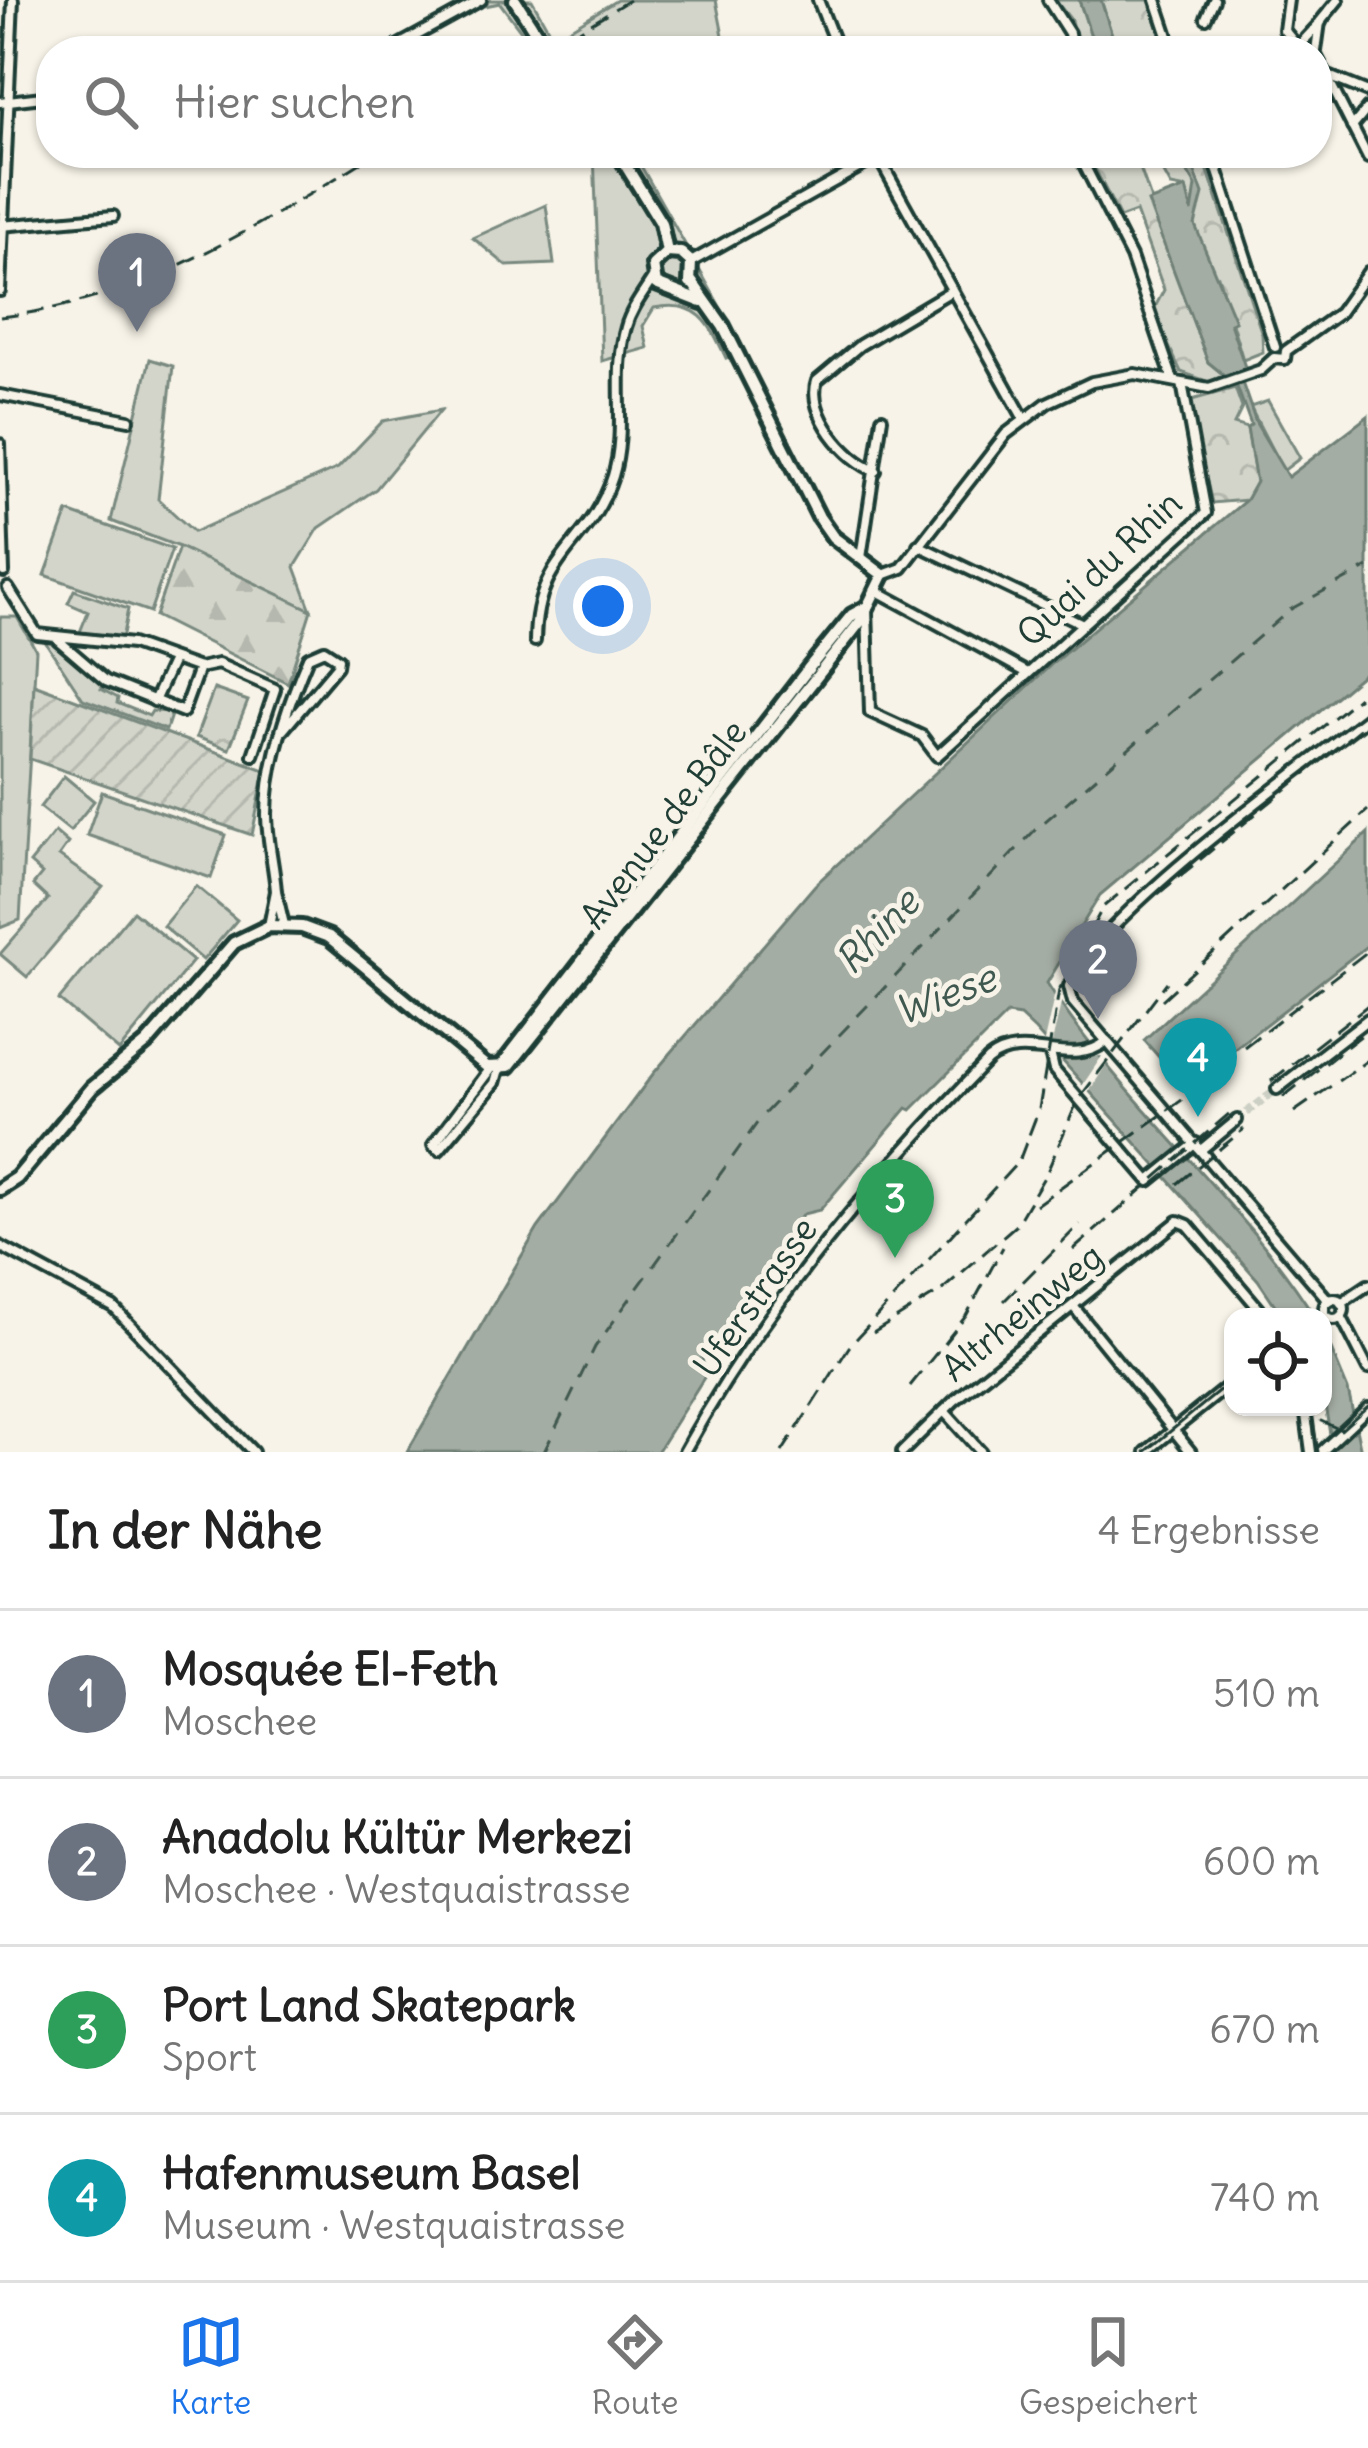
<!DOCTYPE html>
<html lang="de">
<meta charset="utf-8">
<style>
body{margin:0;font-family:Delius,sans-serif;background:#f6f6f6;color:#222}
.controls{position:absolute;right:36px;bottom:36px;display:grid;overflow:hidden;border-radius:24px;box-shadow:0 3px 9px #0004}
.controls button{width:108px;height:108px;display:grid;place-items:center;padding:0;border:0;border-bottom:3px solid #e0e0e0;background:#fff;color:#222;font:60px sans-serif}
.you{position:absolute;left:603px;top:606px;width:42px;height:42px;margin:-30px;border:9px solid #fff;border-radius:50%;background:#1a73e8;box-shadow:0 0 0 18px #1a73e833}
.badge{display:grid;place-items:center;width:78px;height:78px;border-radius:50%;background:#1a73e8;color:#fff;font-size:39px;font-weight:700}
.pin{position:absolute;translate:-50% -99px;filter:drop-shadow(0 3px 6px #0008)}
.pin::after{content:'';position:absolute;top:63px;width:42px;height:36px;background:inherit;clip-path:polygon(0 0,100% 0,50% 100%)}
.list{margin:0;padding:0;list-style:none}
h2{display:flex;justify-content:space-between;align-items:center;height:156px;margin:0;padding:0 48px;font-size:51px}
h2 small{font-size:39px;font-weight:400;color:#767676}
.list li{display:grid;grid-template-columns:78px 1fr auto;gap:36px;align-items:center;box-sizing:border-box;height:168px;padding:0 48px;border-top:3px solid #e0e0e0}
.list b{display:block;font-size:45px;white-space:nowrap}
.list p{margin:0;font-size:39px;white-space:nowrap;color:#767676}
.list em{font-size:39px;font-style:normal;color:#767676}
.icon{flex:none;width:66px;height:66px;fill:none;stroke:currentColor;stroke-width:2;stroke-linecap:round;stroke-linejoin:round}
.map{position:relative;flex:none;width:1368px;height:1452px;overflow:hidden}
.search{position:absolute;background:#fff;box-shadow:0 3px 9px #0004;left:36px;right:36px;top:36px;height:132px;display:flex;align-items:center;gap:30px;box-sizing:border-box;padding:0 42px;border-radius:48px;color:#767676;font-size:45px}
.sheet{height:828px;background:#fff}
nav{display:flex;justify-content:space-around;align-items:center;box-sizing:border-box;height:168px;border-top:3px solid #e0e0e0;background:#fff;font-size:33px;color:#767676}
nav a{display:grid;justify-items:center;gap:6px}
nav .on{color:#1a73e8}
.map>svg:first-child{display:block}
</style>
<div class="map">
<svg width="1368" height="1452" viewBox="0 0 1368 1452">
<defs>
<pattern id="forest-firs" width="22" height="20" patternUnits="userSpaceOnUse" patternTransform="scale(3)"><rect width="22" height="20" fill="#d3d5ca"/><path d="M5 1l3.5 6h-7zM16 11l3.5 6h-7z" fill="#b5b8ae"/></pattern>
<pattern id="park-crowns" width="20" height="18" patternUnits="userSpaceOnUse" patternTransform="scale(3)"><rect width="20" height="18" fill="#d3d5ca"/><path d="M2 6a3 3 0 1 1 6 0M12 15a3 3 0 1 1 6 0" fill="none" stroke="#b5b8ae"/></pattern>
<pattern id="garden-furrows" width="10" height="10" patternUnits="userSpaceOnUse" patternTransform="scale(3)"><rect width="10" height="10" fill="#d3d5ca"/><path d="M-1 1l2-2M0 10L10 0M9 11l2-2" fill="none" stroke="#b5b8ae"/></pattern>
</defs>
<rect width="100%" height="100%" fill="#f7f3e8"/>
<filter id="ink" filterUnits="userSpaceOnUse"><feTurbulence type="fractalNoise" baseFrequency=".00833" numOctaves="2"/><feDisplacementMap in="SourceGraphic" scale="24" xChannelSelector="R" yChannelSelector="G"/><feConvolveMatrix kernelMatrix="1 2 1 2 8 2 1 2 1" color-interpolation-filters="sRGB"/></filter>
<g filter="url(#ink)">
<!-- grass -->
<g fill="#d3d5ca" stroke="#79897f" stroke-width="3">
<polygon points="461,0 532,0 551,34 541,46 617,0 716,0 726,51 536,51 500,3 465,10"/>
<path d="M594 153H663L641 166 745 351 726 358C709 322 698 299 654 308L643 326 648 348 602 361Z"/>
<polygon points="546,205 554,264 507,266 473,238"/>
<polygon points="150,359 173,366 158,499 194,532 338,468 383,421 441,410 376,489 319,528 295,567 311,610 179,547 111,521"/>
<polygon points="1268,401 1300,458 1283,471 1250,407"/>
<polygon points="68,512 172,549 150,612 45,575"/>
<polygon points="74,590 128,609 122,639 78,637 88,612 68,603"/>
<polygon points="0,617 17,617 36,650 20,920 0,928"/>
<polygon points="50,639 103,683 101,689 118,698 117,703 149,716 152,711 172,712 166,730 83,699 46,643"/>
<polygon points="64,776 94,801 70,831 40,807"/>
<polygon points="102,792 226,835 211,878 87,835"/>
<polygon points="55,832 68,843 59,856 103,887 27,977 0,954 48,899 33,885 42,874 30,863"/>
<polygon points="196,886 237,920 203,960 163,926"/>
<polygon points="133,911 193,961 119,1051 59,1000"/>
</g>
<!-- forest -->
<polygon fill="url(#forest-firs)" stroke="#79897f" stroke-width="3" points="179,547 311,610 288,683 155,616"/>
<!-- park -->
<g fill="url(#park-crowns)" stroke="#79897f" stroke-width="3">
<polygon points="1055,0 1079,0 1096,51 1077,51 1071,20"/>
<polygon points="1101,0 1149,0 1166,51 1117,51"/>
<polygon points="1087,153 1129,153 1140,168 1208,362 1224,375 1209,382 1181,372 1156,319 1154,309 1164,290 1136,212 1120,218"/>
<polygon points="1153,153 1202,153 1262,334 1263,352 1243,360 1218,276 1214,278 1182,188 1171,186"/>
<polygon points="1235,388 1242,408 1234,424 1247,428 1256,482 1246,500 1212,503 1188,401"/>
<polygon points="214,689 248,701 229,749 196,737"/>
</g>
<!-- garden -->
<polygon fill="url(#garden-furrows)" stroke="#79897f" stroke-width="3" points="34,684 265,770 252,835 30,759"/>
<!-- water -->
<g fill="#a4ada3" stroke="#6f8077" stroke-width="3">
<polygon points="1079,0 1101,0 1117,51 1096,51"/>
<path d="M1176 153H1188L1203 194 1195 225 1235 321 1230 323 1245 367 1238 371 1256 423 1288 477 1368 416V670L1100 895 1047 983C1123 1104 1239 1196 1315 1317H1283L1258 1280 1035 1030 1020 1016 1007 1014 911 1110 907 1108 820 1210 803 1214 772 1257 774 1269 702 1357 705 1376 657 1452H407L538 1228 653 1074 815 885 1053 663 1246 500 1256 482 1247 428 1251 425 1232 373 1224 375 1208 362 1148 202 1186 188 1192 212 1196 186Z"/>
<polygon points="1368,833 1368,945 1185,1087 1144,1040"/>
<polygon points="1323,1330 1348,1390 1361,1452 1333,1452 1323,1393"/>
</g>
<!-- pier -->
<polygon fill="#f7f3e8" points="1056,988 1062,999 1051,1048 1086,1047 1094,1039 1111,1058 1086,1096 1080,1089 1102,1056 1064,1059 1058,1064 1043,1046"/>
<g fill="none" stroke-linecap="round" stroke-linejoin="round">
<!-- ferry -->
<polyline stroke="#405950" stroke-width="3" stroke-dasharray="15 12" stroke-linecap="butt" points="544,1452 595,1347 763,1115 1035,830 1291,609 1368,567"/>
<!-- minor-tunnel -->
<polyline stroke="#cccfc4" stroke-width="8" stroke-dasharray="8 4" stroke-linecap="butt" points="1237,1120 1277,1089"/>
<!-- minor casing -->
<g stroke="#1f3d34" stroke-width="16">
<g id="minor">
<polyline points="818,0 838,51"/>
<polyline points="1048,0 1069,33 1072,51"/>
<polyline points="1156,0 1173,51"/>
<polyline points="1288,0 1284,30 1298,47"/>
<polyline points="1206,18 1214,0"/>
<polyline points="1295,50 1321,22"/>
<polyline points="388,51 481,0"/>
<polyline points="1316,51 1320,22 1338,0"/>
<polyline points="1317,57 1368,158"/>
<polyline points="1326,75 1368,92"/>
<polyline points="0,102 51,96"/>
<polyline points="1352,127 1368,108"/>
<polyline points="876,153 1024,419"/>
<polyline points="1078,153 1131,257 1173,380"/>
<polyline points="1212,153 1275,347"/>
<polyline points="1,226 113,216"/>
<polyline points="691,262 878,157"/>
<polyline points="0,291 13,0"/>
<polyline points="0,395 129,420"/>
<polyline points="0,444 4,572"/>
<path d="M876 471C846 461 806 412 817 381L860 345 951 291"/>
<polyline points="918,545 1081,623"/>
<polyline points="861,558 882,418"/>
<polyline points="883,575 902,568 1006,434 1047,403 1092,382 1135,374 1209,388 1261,370 1274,358 1285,359 1286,351 1339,313 1368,272"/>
<polyline points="8,588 37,634 132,644 199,668 183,712 106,681 58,640"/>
<polyline points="879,592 1026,672"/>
<polyline points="867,607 870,712 922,736 937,756 1206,513 1182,383"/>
<path d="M535 641C536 553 590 548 613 476 628 428 612 375 626 327 631 309 643 294 653 278"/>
<polyline points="199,668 218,664 275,689 253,755"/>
<polyline points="154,701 173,660"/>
<path d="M276 891C274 865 267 840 267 814 267 763 288 704 308 657L324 650 338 659 337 666 283 730"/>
<polyline points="269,926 276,891 284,925"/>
<polyline points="1050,1053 1054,1070 1149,1181 1196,1143"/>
<polyline points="491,1068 433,1145 439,1150 495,1083 499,1069"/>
<polyline points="1277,1089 1368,1019"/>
<polyline points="1202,1149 1237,1120"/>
<polyline points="0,1246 113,1307 253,1452"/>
<circle cx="1334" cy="1309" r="10"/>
<path d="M1329 1301 1073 1002 1069 986C1098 915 1300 770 1368 717"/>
<polyline points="1341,1303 1368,1285"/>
<polyline points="1073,1306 1191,1452"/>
<polyline points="1341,1316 1368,1369"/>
<polyline points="1305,1407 1311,1452"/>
<polyline points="944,1411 981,1452"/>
<path d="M684 1452C764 1306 873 1179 988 1060 1025 1031 1070 1071 1107 1041"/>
<polyline points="902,1452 954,1401 1178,1221 1188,1225 1266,1317"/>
<polyline points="1146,1452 1233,1382"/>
<polyline points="1321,1452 1368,1408"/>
</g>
</g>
<!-- major casing -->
<g stroke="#1f3d34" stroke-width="20">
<g id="major">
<polyline points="515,0 548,51"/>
<polyline points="618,153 661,223 667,252"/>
<polyline points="667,252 653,265 656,284 702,302"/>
<polyline points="667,252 681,253 691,262 690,283"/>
<polyline points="499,1069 808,669 852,615 867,607"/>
<polyline points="0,1189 17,1178 92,1088 147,1043 234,943 269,926 302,927 329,937 487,1067 509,1066 860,622 883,575 833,537 819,517 723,326 692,282"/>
</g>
</g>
<!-- minor -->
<use href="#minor" stroke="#f7f3e8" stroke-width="8"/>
<!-- major -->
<use href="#major" stroke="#f7f3e8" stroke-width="10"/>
<!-- tram -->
<g stroke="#1f3d34" stroke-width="3">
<polyline points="1310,1407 1318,1452"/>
<polyline points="1321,1421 1341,1430 1368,1406"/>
<polyline points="1145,1452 1233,1380"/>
</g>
<!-- rail -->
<g stroke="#1f3d34" stroke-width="3" stroke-dasharray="18 9" stroke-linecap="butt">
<polyline points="545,51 629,0"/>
<path d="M0 317C144 301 257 226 377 153"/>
<polyline points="1158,894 1368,722"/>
<polyline points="1162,1000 1368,810"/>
<polyline points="1244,1047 1368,951"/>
<polyline points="1271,1081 1368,1005"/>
<polyline points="1283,1097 1368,1030"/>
<polyline points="1294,1112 1368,1060"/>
<polyline points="1177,1184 1244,1129"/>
<polyline points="1036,1205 1207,1082"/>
<polyline points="1073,1250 1231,1112"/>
<polyline points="1004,1301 1080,1224"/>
<polyline points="873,1333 942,1290 1016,1225 1047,1172 1078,1100 1167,982"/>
<polyline points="910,1386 966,1316 1003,1247"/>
<polyline points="782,1452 849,1347 1019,1161 1039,1109 1059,990 1103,907 1359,697"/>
</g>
</g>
</g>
<g text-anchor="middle" stroke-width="10" stroke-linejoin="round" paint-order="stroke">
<!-- street labels -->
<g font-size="36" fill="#1f3d34" stroke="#f7f3e8">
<text transform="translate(1099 568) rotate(-43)" y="13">Quai du Rhin</text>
<text transform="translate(663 824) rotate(-53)" y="13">Avenue de Bâle</text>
<text transform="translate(755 1297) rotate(-55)" y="13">Uferstrasse</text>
<text transform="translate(1022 1312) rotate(-39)" y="13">Altrheinweg</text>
</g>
<!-- water labels -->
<g font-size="39" font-style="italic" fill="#405950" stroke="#f7f3e8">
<text transform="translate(877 931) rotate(-46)" y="14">Rhine</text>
<text transform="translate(945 994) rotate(-21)" y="14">Wiese</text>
</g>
</g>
</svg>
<div class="controls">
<button><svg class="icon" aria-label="locate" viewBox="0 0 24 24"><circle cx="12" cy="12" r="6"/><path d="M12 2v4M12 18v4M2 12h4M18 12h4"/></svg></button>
</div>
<div class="you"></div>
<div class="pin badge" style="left:137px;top:332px;background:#6b7280">1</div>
<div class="pin badge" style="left:1098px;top:1019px;background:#6b7280">2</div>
<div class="pin badge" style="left:895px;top:1258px;background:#2e9e5b">3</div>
<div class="pin badge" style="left:1198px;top:1117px;background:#0f9aa8">4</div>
<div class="search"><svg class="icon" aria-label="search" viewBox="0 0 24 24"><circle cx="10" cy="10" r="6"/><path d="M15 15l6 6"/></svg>Hier suchen</div>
</div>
<section class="sheet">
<h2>In der Nähe<small>4 Ergebnisse</small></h2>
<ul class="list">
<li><span class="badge" style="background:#6b7280">1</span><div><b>Mosquée El-Feth</b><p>Moschee</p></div><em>510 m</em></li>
<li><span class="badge" style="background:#6b7280">2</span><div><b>Anadolu Kültür Merkezi</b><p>Moschee · Westquaistrasse</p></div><em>600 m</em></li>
<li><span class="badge" style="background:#2e9e5b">3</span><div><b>Port Land Skatepark</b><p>Sport</p></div><em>670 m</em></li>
<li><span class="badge" style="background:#0f9aa8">4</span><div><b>Hafenmuseum Basel</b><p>Museum · Westquaistrasse</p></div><em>740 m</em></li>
</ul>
</section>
<nav>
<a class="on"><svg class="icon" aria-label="map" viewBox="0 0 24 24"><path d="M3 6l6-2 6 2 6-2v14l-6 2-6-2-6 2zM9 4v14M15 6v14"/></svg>Karte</a>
<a><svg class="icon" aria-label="directions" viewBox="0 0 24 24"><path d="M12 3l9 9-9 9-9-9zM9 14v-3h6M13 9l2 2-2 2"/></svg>Route</a>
<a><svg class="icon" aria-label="saved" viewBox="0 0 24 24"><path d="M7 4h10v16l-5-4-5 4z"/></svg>Gespeichert</a>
</nav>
